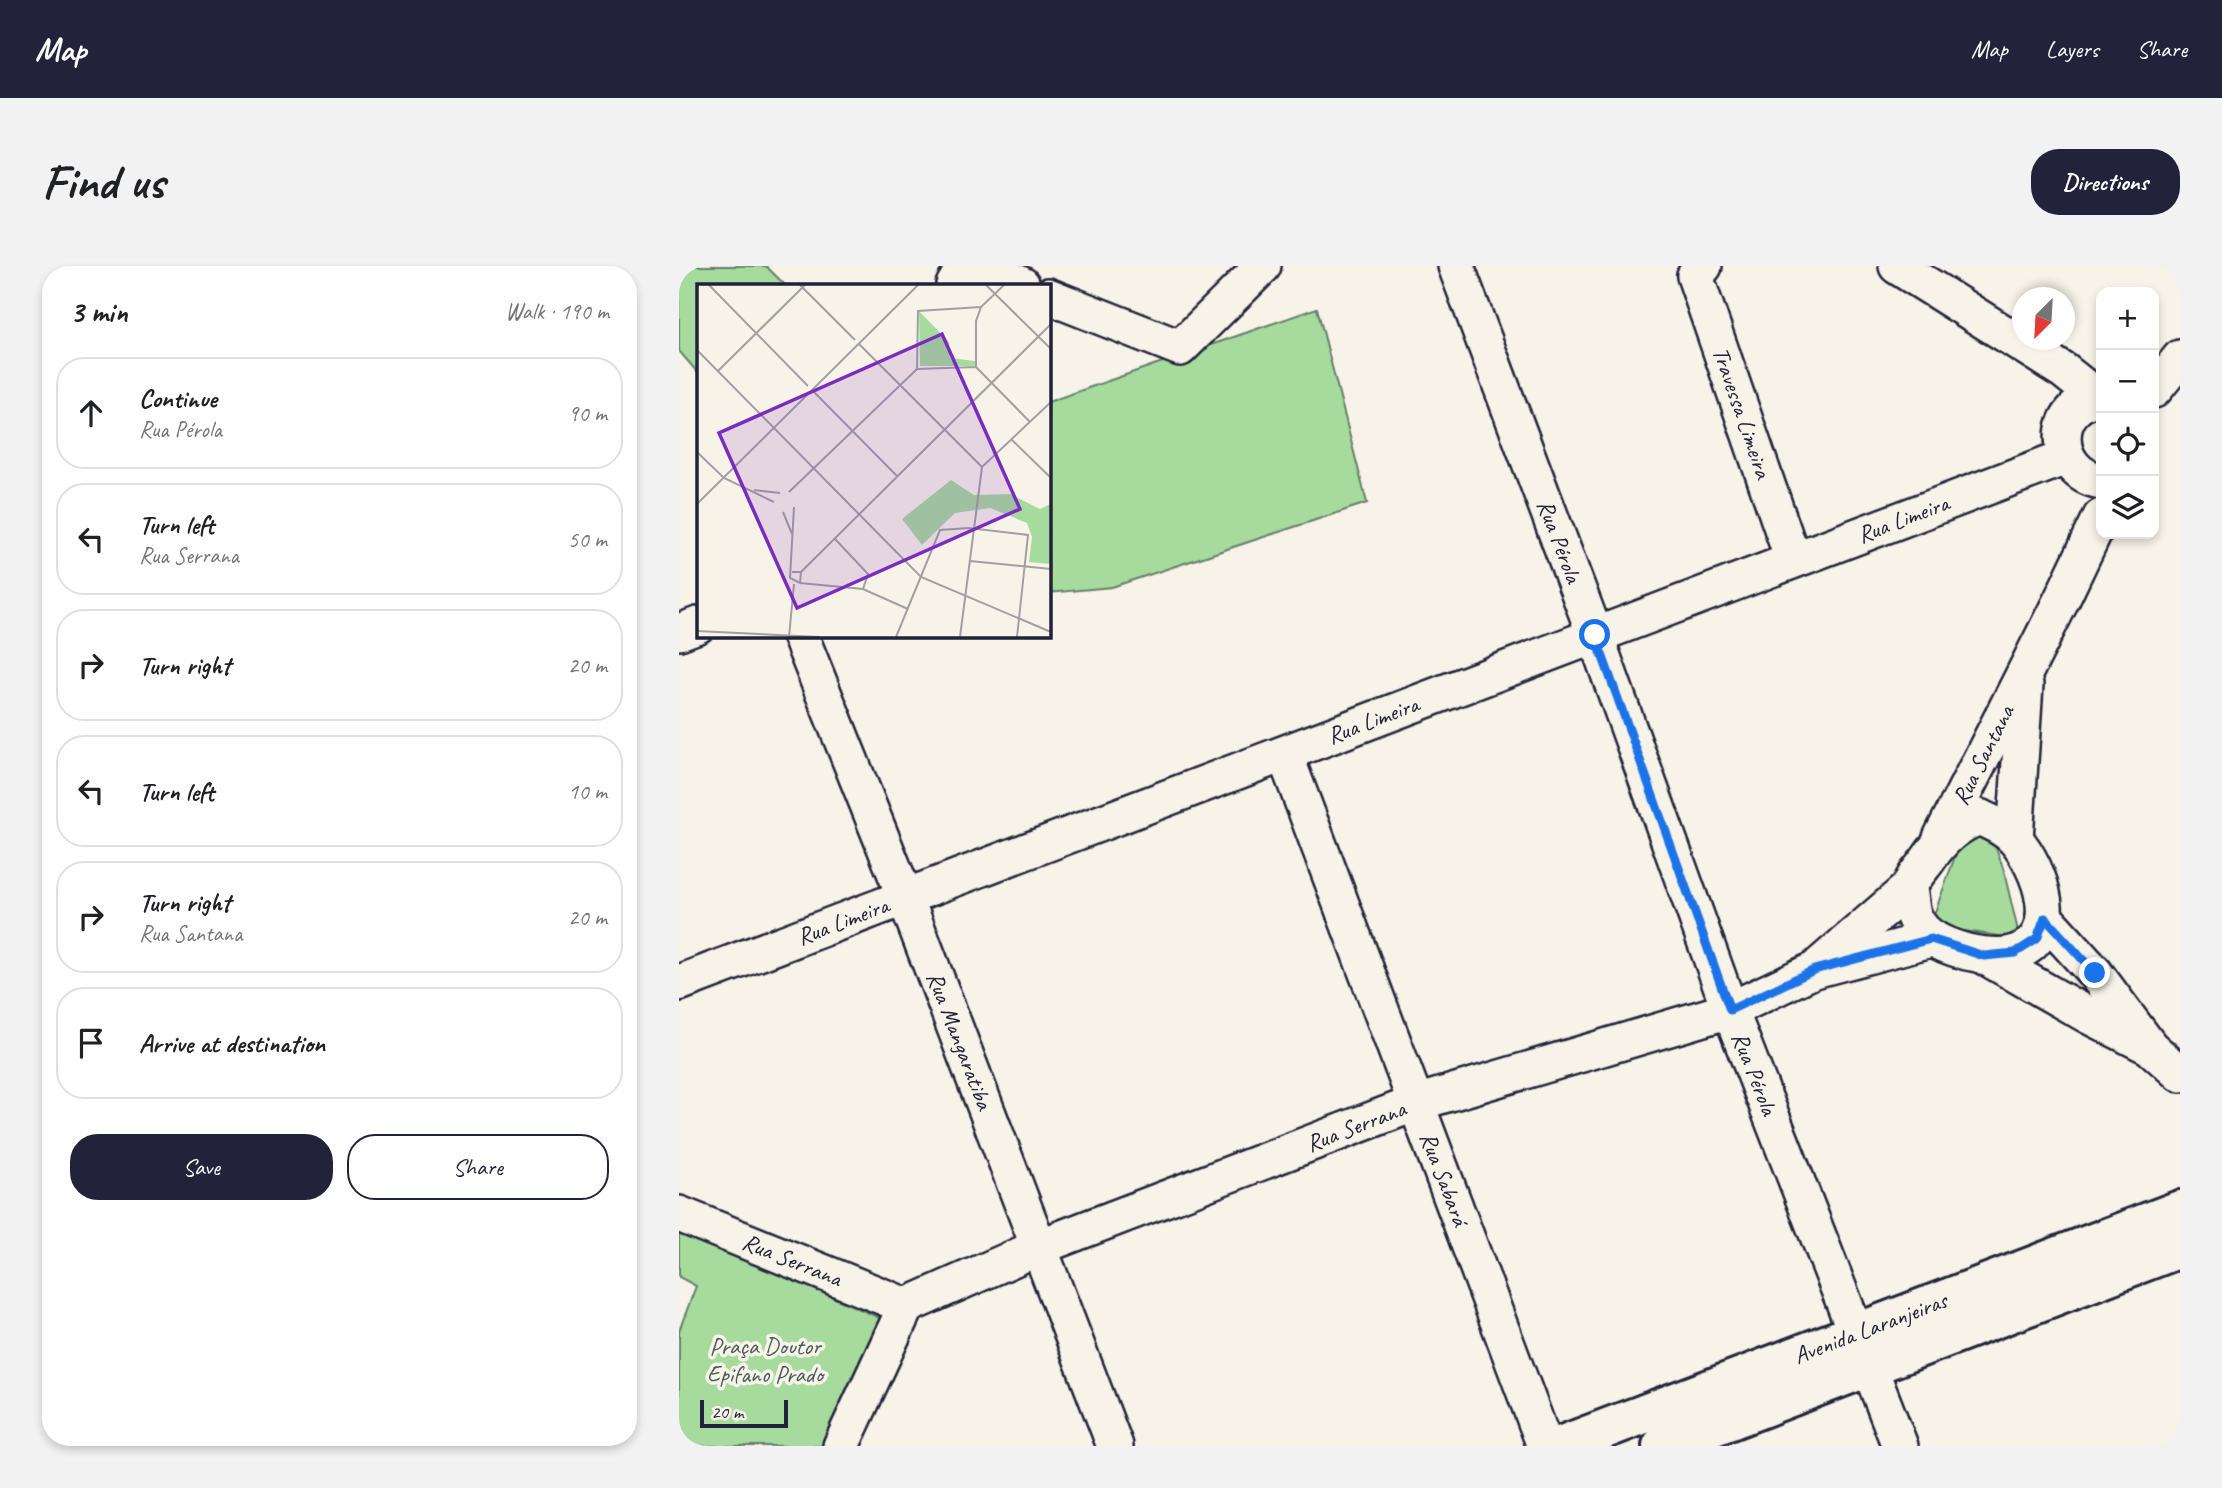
<!DOCTYPE html>
<meta charset="utf-8">
<style>
body{margin:0;font-family:Caveat,sans-serif;background:#f2f2f2;color:#202124}
.controls{position:absolute;right:21px;top:21px;display:grid;overflow:hidden;border-radius:14px;box-shadow:0 4px 10px #0003}
.controls button{width:63px;height:63px;display:grid;place-items:center;padding:0;border:0;border-bottom:2px solid #e0e0e0;background:#fff;color:#202124;font:35px sans-serif}
.compass{position:absolute;left:1333px;top:21px;width:63px;height:63px;border-radius:50%;background:#fff;box-shadow:0 4px 10px #0003;rotate:204deg}
.scale{position:absolute;left:21px;bottom:18px;width:88px;box-sizing:border-box;padding-left:7px;border:4px solid #22223b;border-top:0;font-size:19px;line-height:24px;white-space:nowrap;color:#22223b;-webkit-text-stroke:5px #f7f3e8;paint-order:stroke}
.stop{position:absolute;width:21px;height:21px;margin:-16px;border:5px solid #1a73e8;border-radius:50%;background:#fff}
.stop.end{background:#1a73e8;border-color:#fff;box-shadow:0 2px 7px #0008}
.list{margin:0;padding:0;list-style:none}
h2{display:flex;justify-content:space-between;align-items:center;height:91px;margin:0;padding:0 28px;font-size:30px}
h2 small{font-size:23px;font-weight:400;color:#757577}
.list li{display:grid;grid-template-columns:46px 1fr auto;gap:21px;align-items:center;box-sizing:border-box;height:112px;margin:0 14px 14px;padding:0 14px;border:2px solid #e0e0e0;border-radius:28px}
.list b{display:block;font-size:26px;white-space:nowrap}
.list p{margin:0;font-size:23px;white-space:nowrap;color:#757577}
.list em{font-size:23px;font-style:normal;color:#757577}
.actions{display:flex;gap:14px;padding:21px 28px}
.actions a{flex:1;padding:16px 0;border:2px solid #22223b;border-radius:28px;text-align:center;font-size:24px;color:#22223b}
.actions .main{background:#22223b;color:#fff}
.icon{flex:none;width:38px;height:38px;fill:none;stroke:currentColor;stroke-width:2;stroke-linecap:round;stroke-linejoin:round}
.map{position:relative;flex:none;width:1501px;height:1180px;overflow:hidden;border-radius:28px}
header{display:flex;align-items:center;gap:42px;box-sizing:border-box;height:98px;padding:0 35px;background:#22223b;color:#fff}
header strong{font-size:33px}
nav{display:flex;gap:38px;margin-inline-start:auto;font-size:24px}
.intro{display:flex;align-items:center;justify-content:space-between;box-sizing:border-box;height:168px;padding:0 42px}
h1{margin:0;font-size:49px}
.button{padding:18px 32px;border-radius:28px;background:#22223b;color:#fff;font-size:24px;font-weight:700}
main{display:flex;gap:42px;padding:0 42px}
aside{flex:1;background:#fff;border-radius:28px;box-shadow:0 4px 10px #0003}
.map>svg:first-child{display:block}
</style>
<header>
<strong>Map</strong>
<nav><a>Map</a><a>Layers</a><a>Share</a></nav>
</header>
<div class="intro"><h1>Find us</h1><a class="button">Directions</a></div>
<main>
<aside>
<h2>3 min<small>Walk · 190 m</small></h2>
<ul class="list">
<li><svg class="icon" aria-label="ahead" viewBox="0 0 24 24"><path d="M12 20V5M6 11l6-6 6 6"/></svg><div><b>Continue</b><p>Rua Pérola</p></div><em>90 m</em></li>
<li><svg class="icon" aria-label="left" viewBox="0 0 24 24"><path d="M17 20v-9H6M10 6l-5 5 5 5"/></svg><div><b>Turn left</b><p>Rua Serrana</p></div><em>50 m</em></li>
<li><svg class="icon" aria-label="right" viewBox="0 0 24 24"><path d="M7 20v-9h11M14 6l5 5-5 5"/></svg><div><b>Turn right</b></div><em>20 m</em></li>
<li><svg class="icon" aria-label="left" viewBox="0 0 24 24"><path d="M17 20v-9H6M10 6l-5 5 5 5"/></svg><div><b>Turn left</b></div><em>10 m</em></li>
<li><svg class="icon" aria-label="right" viewBox="0 0 24 24"><path d="M7 20v-9h11M14 6l5 5-5 5"/></svg><div><b>Turn right</b><p>Rua Santana</p></div><em>20 m</em></li>
<li><svg class="icon" aria-label="arrive" viewBox="0 0 24 24"><path d="M6 21V4h12l-3 4 3 4H6"/></svg><div><b>Arrive at destination</b></div></li>
</ul>
<div class="actions"><a class="main">Save</a><a>Share</a></div>
</aside>
<div class="map">
<svg width="1501" height="1180" viewBox="0 0 1501 1180">
<rect width="100%" height="100%" fill="#f7f3e8"/>
<filter id="ink" filterUnits="userSpaceOnUse"><feTurbulence type="fractalNoise" baseFrequency=".0143" numOctaves="2"/><feDisplacementMap in="SourceGraphic" scale="14" xChannelSelector="R" yChannelSelector="G"/><feConvolveMatrix kernelMatrix="1 2 1 2 8 2 1 2 1" color-interpolation-filters="sRGB"/></filter>
<g filter="url(#ink)">
<!-- green -->
<g fill="#a6db9d" stroke="#647e6c" stroke-width="2">
<polygon points="0,0 87,0 106,19 19,19 19,107 0,85"/>
<polygon points="638,42 688,237 433,321 369,327 369,136"/>
<polygon points="1287,560 1310,563 1324,602 1341,673 1251,660"/>
<polygon points="0,963 201,1052 147,1180 3,1180 0,1171 0,1065 17,1020 0,1011"/>
</g>
<g fill="none" stroke-linecap="round" stroke-linejoin="round">
<!-- street casing -->
<g stroke="#22223b" stroke-width="40">
<g id="street">
<polyline points="305,0 343,19"/>
<path id="s1" d="M777 0 916 369 1051 744 1221 1180"/>
<path id="s2" d="M1025 0 1016 10 1114 294"/>
<polyline points="1218,0 1385,105 1419,132"/>
<polyline points="275,19 286,0"/>
<polyline points="369,30 501,82 584,0"/>
<polyline points="1475,124 1501,92"/>
<path d="M1422 132C1371 136 1372 207 1422 215"/>
<polyline points="0,366 19,359"/>
<path id="s3" d="M121 369 226 631 436 1180"/>
<path id="s4" d="M606 489 866 1180"/>
<path d="M1300 551C1313 557 1326 562 1336 573 1361 602 1387 670 1336 687 1322 692 1303 689 1288 686 1262 679 1235 668 1232 638 1232 633 1230 626 1231 622 1232 613 1243 602 1248 595 1262 574 1276 560 1300 551Z"/>
<path id="s5" d="M1262 572 1382 335 1422 251"/>
<polyline points="1336,573 1346,419"/>
<polyline points="1366,652 1416,707 1471,781 1501,808"/>
<polyline points="1305,690 1410,750 1465,778"/>
<polyline points="1141,699 1231,621"/>
<path id="s6" d="M0 717 1387 191"/>
<path id="s7" d="M0 948 227 1040"/>
<path id="s8" d="M162 1180 227 1040 360 981 737 837 1051 744 1135 704 1252 673"/>
</g>
</g>
<!-- secondary casing -->
<g stroke="#22223b" stroke-width="44">
<g id="secondary">
<path id="s9" d="M881 1180 1501 944"/>
<polyline points="983,1180 1501,982"/>
</g>
</g>
<!-- street -->
<use href="#street" stroke="#f7f3e8" stroke-width="35"/>
<!-- secondary -->
<use href="#secondary" stroke="#f7f3e8" stroke-width="38"/>
</g>
</g>
<g fill="none" stroke-linecap="round" stroke-linejoin="round" filter="url(#ink)">
<!-- route -->
<polyline stroke="#1a73e8" stroke-width="9" points="916,369 1051,744 1135,704 1252,673 1305,690 1336,687 1358,673 1366,652 1416,707"/>
</g>
<g text-anchor="middle" stroke-width="7" stroke-linejoin="round" paint-order="stroke">
<!-- street labels -->
<g font-size="24" fill="#22223b" stroke="#f7f3e8">
<text dy="8" stroke="none"><textPath href="#s2" startOffset="158">Travessa Limeira</textPath></text>
<text dy="8" stroke="none"><textPath href="#s6" startOffset="1309">Rua Limeira</textPath></text>
<text dy="8" stroke="none"><textPath href="#s1" startOffset="294">Rua Pérola</textPath></text>
<text dy="8" stroke="none"><textPath href="#s6" startOffset="742">Rua Limeira</textPath></text>
<text dy="8" stroke="none"><textPath href="#s5" startOffset="93">Rua Santana</textPath></text>
<text dy="8" stroke="none"><textPath href="#s6" startOffset="175">Rua Limeira</textPath></text>
<text dy="8" stroke="none"><textPath href="#s3" startOffset="436">Rua Mangaratiba</textPath></text>
<text dy="8" stroke="none"><textPath href="#s1" startOffset="861">Rua Pérola</textPath></text>
<text dy="8" stroke="none"><textPath href="#s8" startOffset="639">Rua Serrana</textPath></text>
<text dy="8" stroke="none"><textPath href="#s4" startOffset="453">Rua Sabará</textPath></text>
<text dy="8" stroke="none"><textPath href="#s7" startOffset="122">Rua Serrana</textPath></text>
<text dy="8" stroke="none"><textPath href="#s9" startOffset="332">Avenida Laranjeiras</textPath></text>
</g>
<!-- park labels -->
<g font-size="24" fill="#4a5a58" stroke="#f7f3e8">
<text x="86" y="1088">Praça Doutor<tspan x="86" dy="28">Epifano Prado</tspan></text>
</g>
</g>
<!-- overview -->
<g transform="translate(18 18)">
<rect width="354" height="354" fill="#f7f3e8"/>
<path d="M222 27 252 58 253 74 278 77V82H223ZM254 196 277 211 313 210 343 225 353 220V280L332 278 335 253 330 239 293 224 258 229 225 261 205 235Z" fill="#a6db9d"/>
<path fill="none" stroke="#a29fa3" stroke-width="2" d="M12 1 111 102M103 1 158 56M289 1 354 65M162 60 285 183M0 66 224 293 354 348M279 83V37L284 23 307 1M279 83 333 138M220 85 279 83M21 87 108 1M115 106 200 192M315 156 354 194M0 168 27 194 77 218M57 206 83 209M92 208 220 85 221 27 284 23M0 220 221 1M86 228 95 250M138 255 171 290 166 305M273 277 354 285M95 288H104L103 299 93 294 97 223M104 288 354 40M103 299 166 305 211 325M0 347 123 353M92 353 97 300M199 353 243 246 272 244 331 251 320 353M263 353 285 183 354 118"/>
<path fill="#7b2cbf" fill-opacity="0.15" stroke="#7b2cbf" stroke-width="3.5" d="M245 50 323 225 100 324 22 149Z"/>
<rect width="354" height="354" fill="none" stroke="#22223b" stroke-width="3.5"/>
</g>
</svg>
<div class="controls">
<button>+</button>
<button>−</button>
<button><svg class="icon" aria-label="locate" viewBox="0 0 24 24"><circle cx="12" cy="12" r="6"/><path d="M12 2v4M12 18v4M2 12h4M18 12h4"/></svg></button>
<button><svg class="icon" aria-label="layers" viewBox="0 0 24 24"><path d="M12 4l9 5-9 5-9-5zM3 14l9 5 9-5"/></svg></button>
</div>
<svg class="compass" viewBox="-18 -18 36 36"><path d="M0-13l5 13h-10z" fill="#e53935"/><path d="M0 13l5-13h-10z" fill="#757577"/></svg>
<div class="scale">20 m</div>
<div class="stop" style="left:916px;top:369px"></div>
<div class="stop end" style="left:1416px;top:707px"></div>
</div>
</main>
